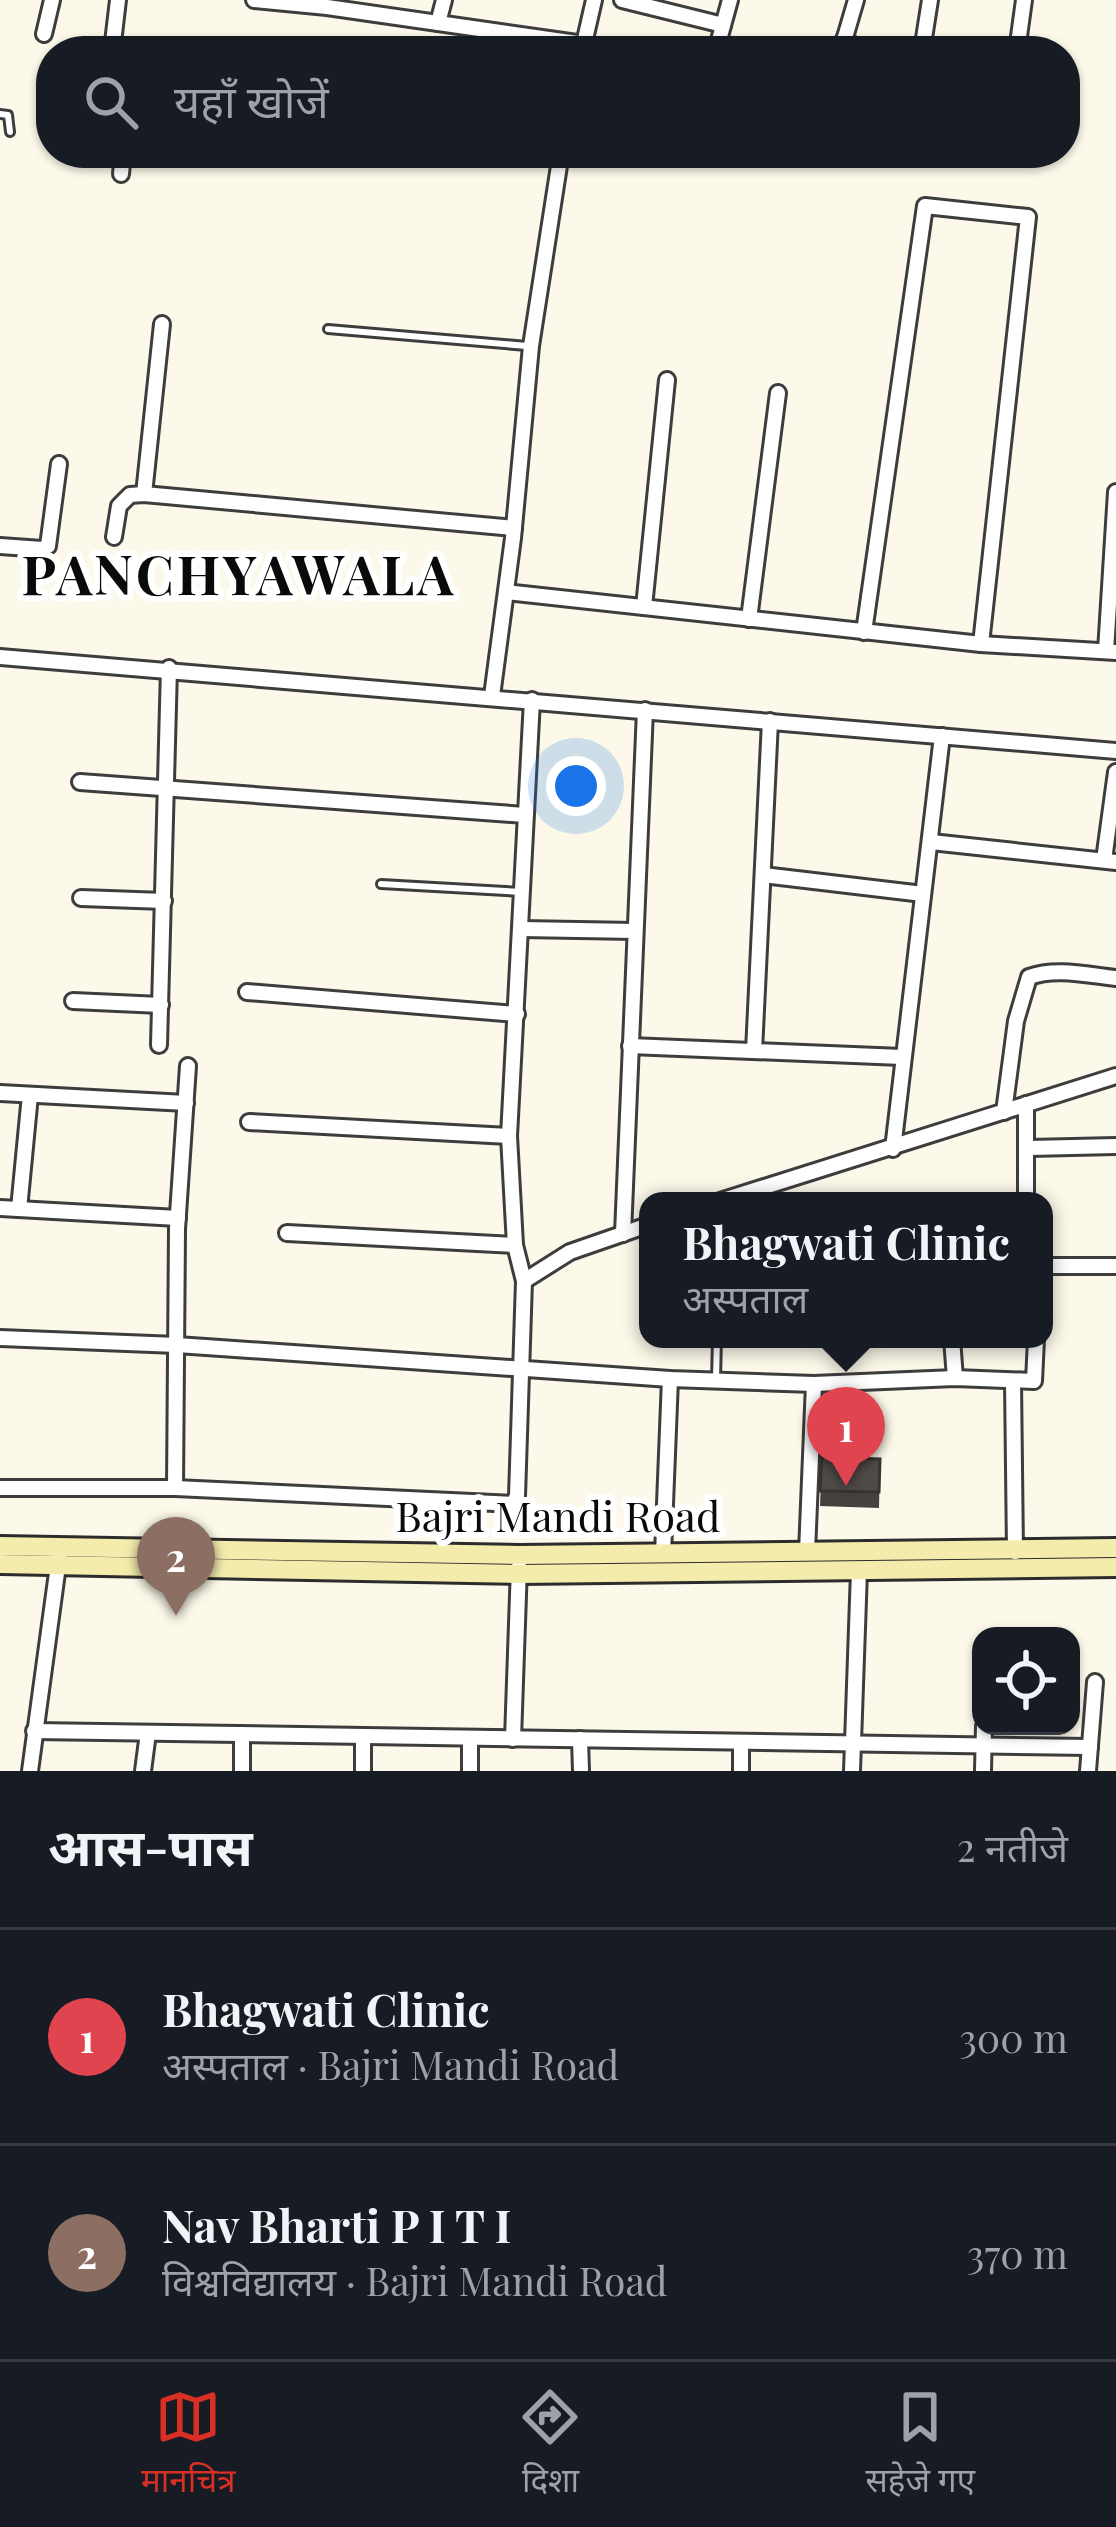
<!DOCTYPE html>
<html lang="hi">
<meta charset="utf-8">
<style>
body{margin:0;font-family:"Playfair Display","Noto Sans Devanagari",serif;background:#242831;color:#f1f3f6}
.controls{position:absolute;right:36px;bottom:36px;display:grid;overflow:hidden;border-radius:24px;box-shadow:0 3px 9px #0004}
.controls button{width:108px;height:108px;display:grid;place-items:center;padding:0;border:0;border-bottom:3px solid #363941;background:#171b24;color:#f1f3f6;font:60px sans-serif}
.you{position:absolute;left:576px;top:786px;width:42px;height:42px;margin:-30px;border:9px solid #fff;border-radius:50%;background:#1a73e8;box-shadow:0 0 0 18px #1a73e833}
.badge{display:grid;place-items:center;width:78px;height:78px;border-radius:50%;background:#d93025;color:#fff;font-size:39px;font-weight:700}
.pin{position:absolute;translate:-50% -99px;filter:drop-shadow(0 3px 6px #0008)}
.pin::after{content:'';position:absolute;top:63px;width:42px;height:36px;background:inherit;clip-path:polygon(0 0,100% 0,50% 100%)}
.popup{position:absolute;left:639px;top:1192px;width:414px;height:156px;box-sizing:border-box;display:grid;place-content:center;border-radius:24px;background:#171b24;filter:drop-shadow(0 3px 9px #0005);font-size:39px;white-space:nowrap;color:#9ea1a6}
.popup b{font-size:45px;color:#f1f3f6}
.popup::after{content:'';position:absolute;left:50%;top:100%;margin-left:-24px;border:24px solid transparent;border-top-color:#171b24}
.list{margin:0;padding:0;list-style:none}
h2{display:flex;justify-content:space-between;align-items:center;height:156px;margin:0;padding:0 48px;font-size:51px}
h2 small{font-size:39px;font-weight:400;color:#9ea1a6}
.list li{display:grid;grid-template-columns:78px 1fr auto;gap:36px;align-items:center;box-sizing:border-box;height:216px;padding:0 48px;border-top:3px solid #363941}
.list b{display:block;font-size:45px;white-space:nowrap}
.list p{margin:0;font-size:39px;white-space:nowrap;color:#9ea1a6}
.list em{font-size:39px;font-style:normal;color:#9ea1a6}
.icon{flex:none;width:66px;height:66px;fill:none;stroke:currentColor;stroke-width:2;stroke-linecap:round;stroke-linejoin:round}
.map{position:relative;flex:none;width:1116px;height:1771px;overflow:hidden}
.search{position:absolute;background:#171b24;box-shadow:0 3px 9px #0004;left:36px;right:36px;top:36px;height:132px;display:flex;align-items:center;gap:30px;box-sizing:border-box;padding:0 42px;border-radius:48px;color:#9ea1a6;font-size:45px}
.sheet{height:588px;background:#171b24}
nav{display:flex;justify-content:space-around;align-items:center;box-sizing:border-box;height:168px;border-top:3px solid #363941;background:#171b24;font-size:33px;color:#9ea1a6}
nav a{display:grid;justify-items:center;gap:6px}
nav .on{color:#d93025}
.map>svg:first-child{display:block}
</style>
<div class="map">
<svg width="1116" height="1771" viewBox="0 0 1116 1771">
<rect width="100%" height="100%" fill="#fcf9ea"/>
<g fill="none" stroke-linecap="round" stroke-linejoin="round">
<!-- lane casing -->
<g stroke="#3d3d3d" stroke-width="12">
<g id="lane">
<polyline points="0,114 8,115 10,132"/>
<polyline points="328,329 527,346"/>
<polyline points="381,884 522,892"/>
<polyline points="716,1379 717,1339"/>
</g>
</g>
<!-- street casing -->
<g stroke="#3d3d3d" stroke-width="20">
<g id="street">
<polyline points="254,0 327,7 584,44"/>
<polyline points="622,0 723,25"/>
<polyline points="438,23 444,0"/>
<polyline points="44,34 52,0"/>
<polyline points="844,39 862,51"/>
<polyline points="583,48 594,0"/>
<polyline points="112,51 118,0"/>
<polyline points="716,51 730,0"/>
<polyline points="841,51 856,0"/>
<polyline points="922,51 930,0"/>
<polyline points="1017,51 1024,0"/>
<polyline points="121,174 123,153"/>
<polyline points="144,494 162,324"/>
<polyline points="114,537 119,506 130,495 144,494 514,528"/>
<polyline points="0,546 42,549 48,546 59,464"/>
<polyline points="506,592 981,644 1116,652"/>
<polyline points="644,607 667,380"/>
<polyline points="749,619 778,393"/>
<polyline points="864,632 925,206 1028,217 981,644"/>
<polyline points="1106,651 1116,492"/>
<polyline points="0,657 1116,751"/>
<polyline points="492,696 513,538 531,346 561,153"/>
<polyline points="80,782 525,815"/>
<polyline points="931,842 1116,862"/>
<polyline points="1104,860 1116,772"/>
<polyline points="763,875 923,894"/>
<polyline points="81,898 164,901"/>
<polyline points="521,929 635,931"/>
<polyline points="247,992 517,1014"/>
<polyline points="73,1001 161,1005"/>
<polyline points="159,1045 169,668"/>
<polyline points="630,1046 902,1057"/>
<polyline points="754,1051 770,721"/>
<polyline points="0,1093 186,1103"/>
<polyline points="1026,1104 1026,1201"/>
<path d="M1004 1112 1016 1021 1029 977C1056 967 1087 975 1116 978"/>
<polyline points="249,1122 509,1136"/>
<polyline points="1029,1148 1116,1146"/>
<polyline points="893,1149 942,736"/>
<polyline points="720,1201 1116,1076"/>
<polyline points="0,1208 178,1218"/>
<polyline points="19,1209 30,1095"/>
<polyline points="287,1233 515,1245"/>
<polyline points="623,1234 645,710"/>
<polyline points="1044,1266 1116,1266"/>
<polyline points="524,1281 570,1252 648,1225"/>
<polyline points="0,1338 177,1345 670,1379 814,1384 955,1378 1034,1381 1036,1339"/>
<polyline points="952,1339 955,1378"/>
<polyline points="1013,1381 1015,1552"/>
<polyline points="0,1488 175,1488 513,1504 517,1496 524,1281 515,1245 509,1136 532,700"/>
<polyline points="175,1488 177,1229 188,1066"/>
<polyline points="807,1552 814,1384"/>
<polyline points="663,1554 670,1379"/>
<polyline points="34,1731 1090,1747"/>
<polyline points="242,1734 242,1771"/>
<polyline points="513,1739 519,1566"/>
<polyline points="580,1739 581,1771"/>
<polyline points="741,1742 741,1771"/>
<polyline points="30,1771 59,1558"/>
<polyline points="143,1771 148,1733"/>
<polyline points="363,1771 363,1736"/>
<polyline points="470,1771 470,1738"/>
<polyline points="852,1771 859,1571"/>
<polyline points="983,1771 984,1726"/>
<polyline points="1088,1771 1095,1682"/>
</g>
</g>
<!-- secondary casing -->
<g stroke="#2c2c2c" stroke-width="24">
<g id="secondary">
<polyline points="0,1546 519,1555 1116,1548"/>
<polyline points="0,1564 519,1574 1116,1567"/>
</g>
</g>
<!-- lane -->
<use href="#lane" stroke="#fff" stroke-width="6"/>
<!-- street -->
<use href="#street" stroke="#fff" stroke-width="14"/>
<!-- secondary -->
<use href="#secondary" stroke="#f4ecad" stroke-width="18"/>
</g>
<!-- wall -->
<polygon fill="#46403e" points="822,1457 880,1459 879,1508 820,1506"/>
<!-- building -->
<polygon fill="#514b48" stroke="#393432" stroke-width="3" points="822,1457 880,1459 879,1492 820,1491"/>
<g text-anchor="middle" stroke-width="12" stroke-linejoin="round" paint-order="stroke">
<!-- street labels -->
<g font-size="42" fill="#0a0a0a" stroke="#fff">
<text x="558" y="1532">Bajri Mandi Road</text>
</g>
<!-- district labels -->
<g font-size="54" font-weight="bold" letter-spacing="3" fill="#0a0a0a" stroke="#fff">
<text x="239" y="595">PANCHYAWALA</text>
</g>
</g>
</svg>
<div class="controls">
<button><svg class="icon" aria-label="locate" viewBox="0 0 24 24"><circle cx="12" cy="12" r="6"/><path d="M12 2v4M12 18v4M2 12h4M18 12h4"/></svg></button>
</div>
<div class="you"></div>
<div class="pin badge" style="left:846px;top:1486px;background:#e0444e">1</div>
<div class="popup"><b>Bhagwati Clinic</b>अस्पताल</div>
<div class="pin badge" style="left:176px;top:1616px;background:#8d6e63">2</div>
<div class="search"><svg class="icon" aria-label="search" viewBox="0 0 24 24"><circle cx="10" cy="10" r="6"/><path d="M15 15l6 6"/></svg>यहाँ खोजें</div>
</div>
<section class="sheet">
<h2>आस-पास<small>2 नतीजे</small></h2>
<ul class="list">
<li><span class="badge" style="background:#e0444e">1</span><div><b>Bhagwati Clinic</b><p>अस्पताल · Bajri Mandi Road</p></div><em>300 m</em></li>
<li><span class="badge" style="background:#8d6e63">2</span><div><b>Nav Bharti P I T I</b><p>विश्वविद्यालय · Bajri Mandi Road</p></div><em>370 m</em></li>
</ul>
</section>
<nav>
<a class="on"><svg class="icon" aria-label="map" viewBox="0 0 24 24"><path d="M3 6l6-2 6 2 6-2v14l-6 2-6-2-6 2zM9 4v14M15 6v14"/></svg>मानचित्र</a>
<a><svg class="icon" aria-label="directions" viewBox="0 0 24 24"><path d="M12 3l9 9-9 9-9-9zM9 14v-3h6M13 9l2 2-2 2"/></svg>दिशा</a>
<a><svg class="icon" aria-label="saved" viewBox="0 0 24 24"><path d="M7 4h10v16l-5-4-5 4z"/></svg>सहेजे गए</a>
</nav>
